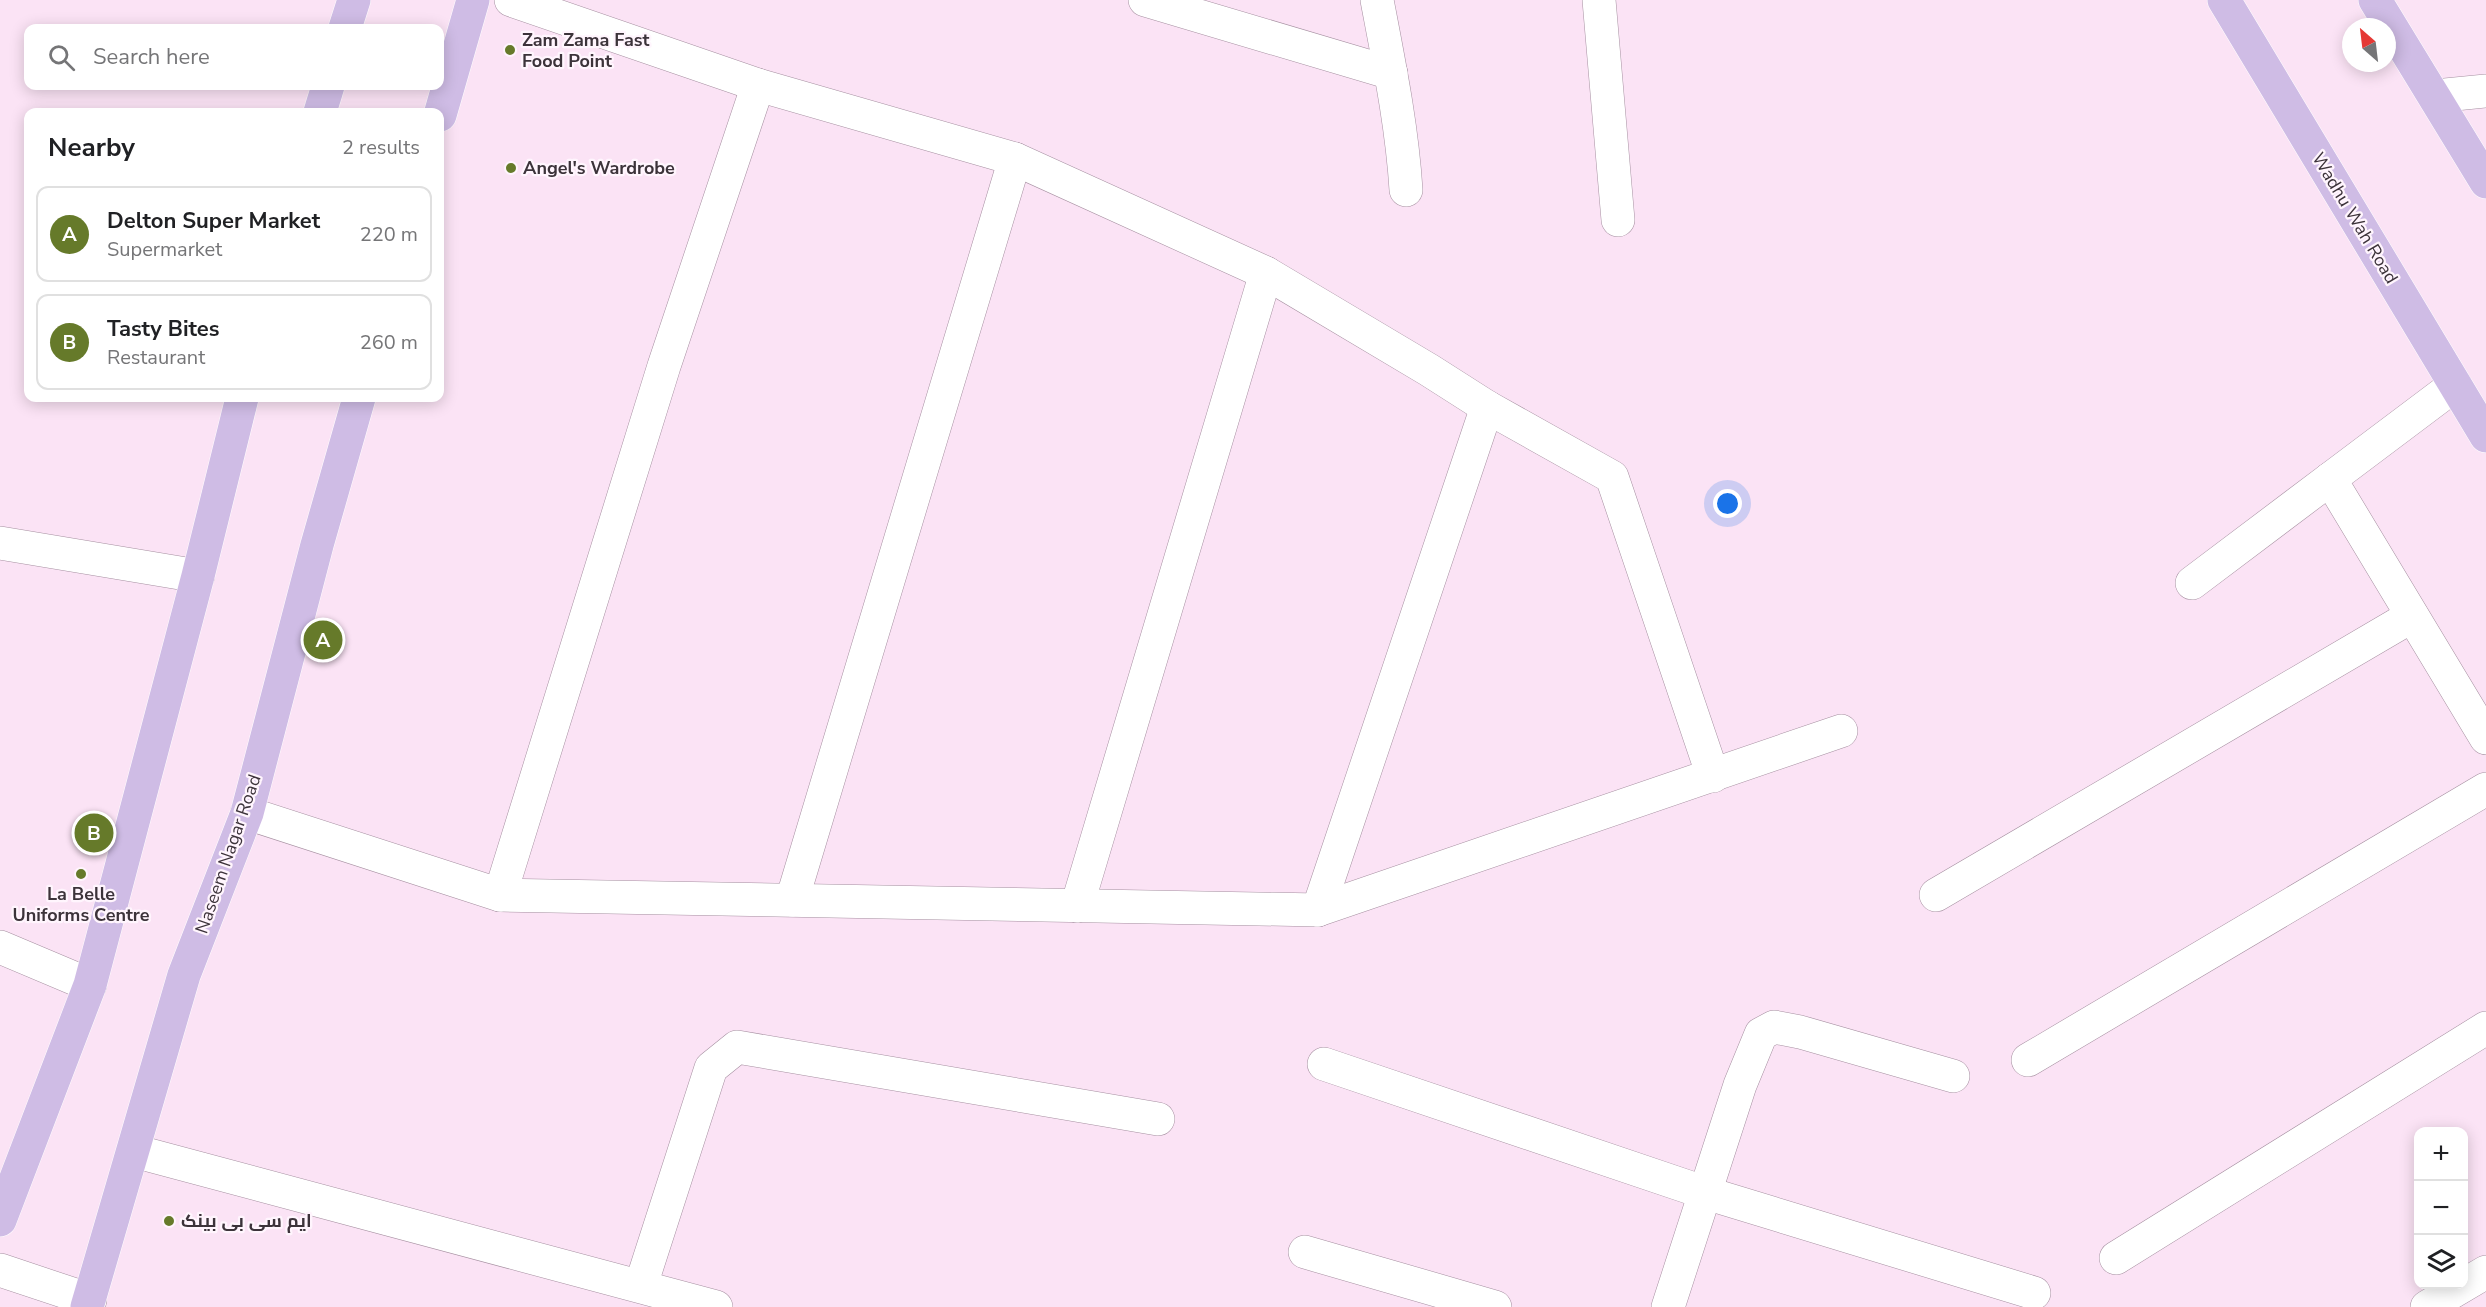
<!DOCTYPE html>
<meta charset="utf-8">
<style>
body{margin:0;font-family:"Nunito Sans",Cairo,sans-serif;background:#f2f2f2;color:#202124}
.controls{position:absolute;right:18px;bottom:18px;display:grid;overflow:hidden;border-radius:12px;box-shadow:0 3px 15px #0003}
.controls button{width:54px;height:54px;display:grid;place-items:center;padding:0;border:0;border-bottom:2px solid #e0e0e0;background:#fff;color:#202124;font:30px sans-serif}
.compass{position:absolute;left:2342px;top:18px;width:54px;height:54px;border-radius:50%;background:#fff;box-shadow:0 3px 15px #0003;rotate:332deg}
.you{position:absolute;left:1728px;top:504px;width:21px;height:21px;margin:-15px;border:4px solid #fff;border-radius:50%;background:#1a73e8;box-shadow:0 0 0 9px #1a73e833}
.badge{display:grid;place-items:center;width:39px;height:39px;border-radius:50%;background:#667a2a;color:#fff;font-size:20px;font-weight:700}
.pin{position:absolute;translate:-50% -50%;border:3px solid #fff;box-shadow:0 2px 6px #0006}
.list{margin:0;padding:0;list-style:none}
h2{display:flex;justify-content:space-between;align-items:center;height:78px;margin:0;padding:0 24px;font-size:26px}
h2 small{font-size:20px;font-weight:400;color:#757577}
.list li{display:grid;grid-template-columns:39px 1fr auto;gap:18px;align-items:center;box-sizing:border-box;height:96px;margin:0 12px 12px;padding:0 12px;border:2px solid #e0e0e0;border-radius:12px}
.list b{display:block;font-size:22px;white-space:nowrap}
.list p{margin:0;font-size:20px;white-space:nowrap;color:#757577}
.list em{font-size:20px;font-style:normal;color:#757577}
.icon{flex:none;width:33px;height:33px;fill:none;stroke:currentColor;stroke-width:2;stroke-linecap:round;stroke-linejoin:round}
.map{position:relative;flex:none;width:2486px;height:1307px;overflow:hidden}
.search{position:absolute;background:#fff;box-shadow:0 3px 15px #0003;left:24px;top:24px;width:420px;height:66px;display:flex;align-items:center;gap:15px;box-sizing:border-box;padding:0 21px;border-radius:12px;color:#757577;font-size:22px}
.panel{position:absolute;background:#fff;box-shadow:0 3px 15px #0003;left:24px;top:108px;width:420px;height:294px;border-radius:12px}
.map>svg:first-child{display:block}
</style>
<div class="map">
<svg width="2486" height="1307" viewBox="0 0 2486 1307">
<rect width="100%" height="100%" fill="#fbe3f5"/>
<g fill="none" stroke-linecap="round" stroke-linejoin="round">
<!-- minor casing -->
<g stroke="#a690a1" stroke-width="34">
<g id="minor">
<polyline points="511,0 758,85"/>
<polyline points="1145,0 1391,73"/>
<path d="M1377 0C1389 63 1402 126 1406 190"/>
<polyline points="1599,0 1618,220"/>
<polyline points="2435,96 2486,91"/>
<polyline points="2455,385 2330,479 2486,738"/>
<polyline points="0,543 198,576"/>
<polyline points="2192,583 2330,479"/>
<polyline points="247,813 500,895 1318,910 1841,731"/>
<polyline points="500,895 664,366 758,85 1015,159 1266,273 1429,370 1487,407 1612,477 1713,776"/>
<polyline points="1936,895 2412,616"/>
<polyline points="792,900 1015,159"/>
<polyline points="1077,906 1266,273"/>
<polyline points="1318,910 1487,407"/>
<polyline points="0,947 90,985"/>
<polyline points="2028,1060 2486,789"/>
<polyline points="1324,1064 1706,1193 2034,1293"/>
<polyline points="134,1151 716,1307"/>
<polyline points="1305,1252 1495,1307"/>
<polyline points="2116,1258 2486,1028"/>
<polyline points="0,1270 90,1300"/>
<polyline points="641,1285 711,1068 737,1047 1158,1119"/>
<polyline points="1668,1307 1740,1085 1761,1034 1774,1027 1800,1032 1953,1076"/>
<polyline points="2427,1307 2486,1272"/>
</g>
</g>
<!-- primary casing -->
<g stroke="#fff" stroke-width="34">
<g id="primary">
<polyline points="2224,0 2486,436"/>
<polyline points="2375,0 2486,182"/>
<polyline points="345,28 354,0"/>
<polyline points="320,112 328,86"/>
<polyline points="440,115 473,0"/>
<polyline points="0,1220 90,985 198,576 242,398"/>
<polyline points="87,1307 184,975 247,813 317,545 359,398"/>
</g>
</g>
<!-- minor -->
<use href="#minor" stroke="#fff" stroke-width="33"/>
<!-- primary -->
<use href="#primary" stroke="#cfbce5" stroke-width="33"/>
</g>
<!-- markers -->
<g fill="#667a2a" stroke="#fff5fd" stroke-width="2">
<circle cx="510" cy="50" r="6"/>
<circle cx="511" cy="168" r="6"/>
<circle cx="81" cy="874" r="6"/>
<circle cx="169" cy="1221" r="6"/>
</g>
<g text-anchor="middle" stroke-width="4.5" stroke-linejoin="round" paint-order="stroke">
<!-- poi labels -->
<g font-size="18" font-weight="bold" fill="#3c333a" stroke="#fff5fd" text-anchor="start">
<text x="522" y="46">Zam Zama Fast<tspan x="522" dy="21">Food Point</tspan></text>
<text x="523" y="174">Angel's Wardrobe</text>
<text x="81" y="900" text-anchor="middle">La Belle<tspan x="81" dy="21">Uniforms Centre</tspan></text>
<text x="181" y="1227">ایم سی بی بینک</text>
</g>
<!-- street labels -->
<g font-size="18" fill="#3c333a" stroke="#fff5fd">
<text transform="translate(2355 218) rotate(59)" y="6">Wadhu Wah Road</text>
<text transform="translate(228 854) rotate(-71)" y="6">Naseem Nagar Road</text>
</g>
</g>
</svg>
<div class="controls">
<button>+</button>
<button>−</button>
<button><svg class="icon" aria-label="layers" viewBox="0 0 24 24"><path d="M12 4l9 5-9 5-9-5zM3 14l9 5 9-5"/></svg></button>
</div>
<svg class="compass" viewBox="-18 -18 36 36"><path d="M0-13l5 13h-10z" fill="#e53935"/><path d="M0 13l5-13h-10z" fill="#757577"/></svg>
<div class="you"></div>
<div class="pin badge" style="left:323px;top:640px">A</div>
<div class="pin badge" style="left:94px;top:833px">B</div>
<div class="search"><svg class="icon" aria-label="search" viewBox="0 0 24 24"><circle cx="10" cy="10" r="6"/><path d="M15 15l6 6"/></svg>Search here</div>
<section class="panel">
<h2>Nearby<small>2 results</small></h2>
<ul class="list">
<li><span class="badge">A</span><div><b>Delton Super Market</b><p>Supermarket</p></div><em>220 m</em></li>
<li><span class="badge">B</span><div><b>Tasty Bites</b><p>Restaurant</p></div><em>260 m</em></li>
</ul>
</section>
</div>
